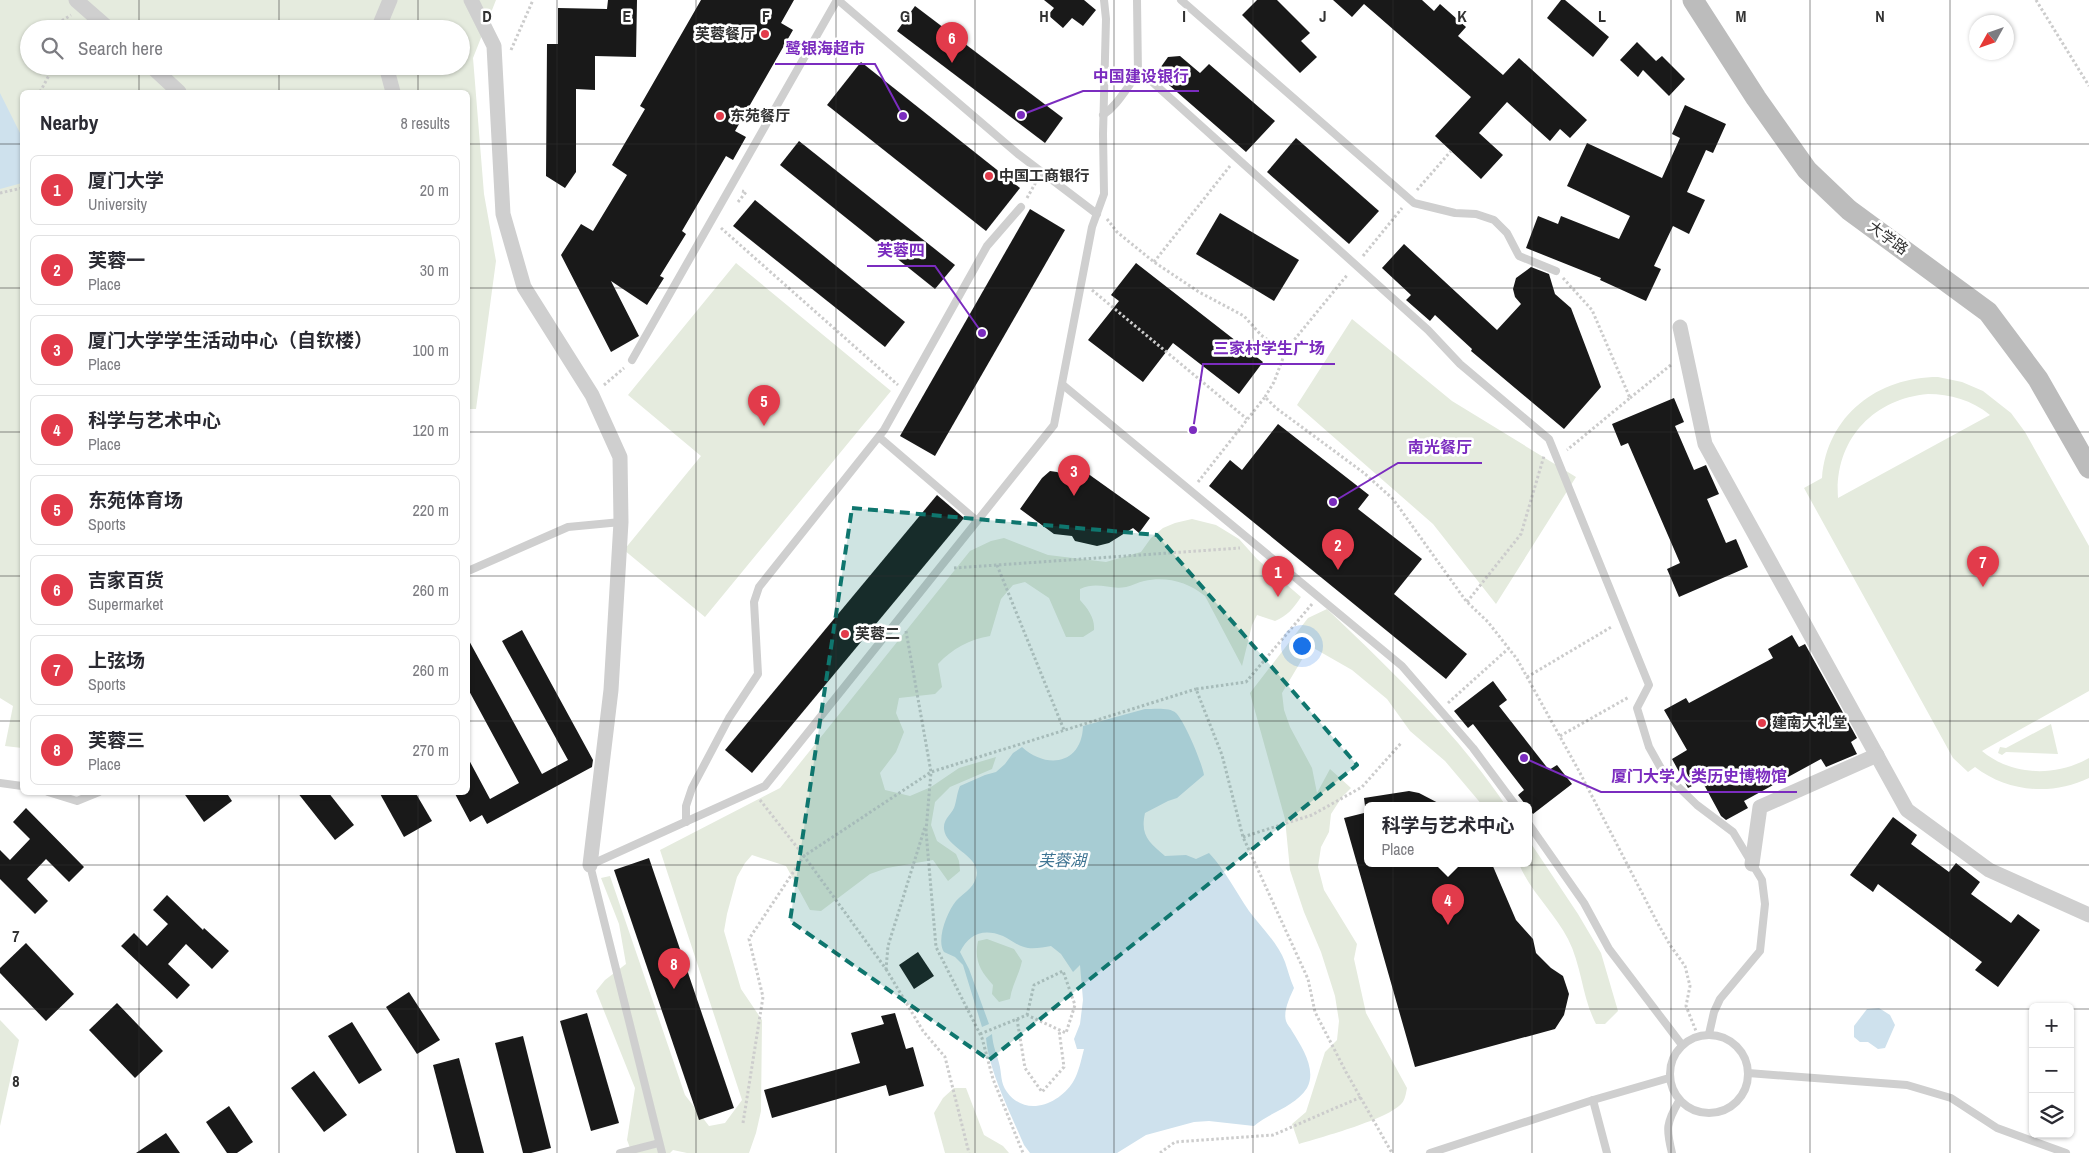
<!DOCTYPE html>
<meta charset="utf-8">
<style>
body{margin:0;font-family:"Archivo Narrow","Noto Sans SC",sans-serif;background:#f2f2f3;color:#2b2b33}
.controls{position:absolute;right:15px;bottom:15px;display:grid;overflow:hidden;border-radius:8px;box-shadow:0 1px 4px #0004}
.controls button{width:45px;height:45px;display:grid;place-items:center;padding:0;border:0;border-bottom:1px solid #e1e1e2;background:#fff;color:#2b2b33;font:25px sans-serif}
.compass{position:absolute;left:1969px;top:15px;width:45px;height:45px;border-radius:50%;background:#fff;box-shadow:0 1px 4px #0004;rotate:230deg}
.you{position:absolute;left:1301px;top:645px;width:18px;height:18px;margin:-12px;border:4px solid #fff;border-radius:50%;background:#1a73e8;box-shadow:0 0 0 8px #1a73e833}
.badge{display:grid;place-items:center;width:32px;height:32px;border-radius:50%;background:#e23b4b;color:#fff;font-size:16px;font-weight:700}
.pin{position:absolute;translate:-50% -41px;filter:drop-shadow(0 1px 2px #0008)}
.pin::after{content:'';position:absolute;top:26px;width:18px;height:15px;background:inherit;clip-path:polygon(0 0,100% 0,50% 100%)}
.popup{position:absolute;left:1364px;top:802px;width:168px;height:65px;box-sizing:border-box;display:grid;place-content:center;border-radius:8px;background:#fff;filter:drop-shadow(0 1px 4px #0005);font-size:16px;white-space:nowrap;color:#7c7c81}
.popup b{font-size:19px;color:#2b2b33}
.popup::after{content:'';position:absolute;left:50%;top:100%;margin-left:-10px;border:10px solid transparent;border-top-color:#fff}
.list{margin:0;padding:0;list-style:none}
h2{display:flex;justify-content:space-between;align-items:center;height:65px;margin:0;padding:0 20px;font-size:21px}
h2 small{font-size:16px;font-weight:400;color:#7c7c81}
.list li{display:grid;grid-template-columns:32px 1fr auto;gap:15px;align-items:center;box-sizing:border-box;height:70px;margin:0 10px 10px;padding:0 10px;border:1px solid #e1e1e2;border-radius:8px}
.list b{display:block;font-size:19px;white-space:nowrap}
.list p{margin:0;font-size:16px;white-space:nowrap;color:#7c7c81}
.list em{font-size:16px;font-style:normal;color:#7c7c81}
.icon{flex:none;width:28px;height:28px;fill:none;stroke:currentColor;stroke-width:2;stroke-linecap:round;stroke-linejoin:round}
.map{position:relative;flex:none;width:2089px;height:1153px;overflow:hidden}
.search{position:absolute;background:#fff;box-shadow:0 1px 4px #0004;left:20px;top:20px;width:450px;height:55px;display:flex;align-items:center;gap:12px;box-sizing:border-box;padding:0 18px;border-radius:28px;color:#7c7c81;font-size:19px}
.panel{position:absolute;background:#fff;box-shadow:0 1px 4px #0004;left:20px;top:90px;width:450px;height:705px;border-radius:8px}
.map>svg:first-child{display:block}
</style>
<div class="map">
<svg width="2089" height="1153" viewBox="0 0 2089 1153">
<rect width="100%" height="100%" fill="#fff"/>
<!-- green -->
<g fill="#e5ebde" fill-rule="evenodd">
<path d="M0 0H496L473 58 484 194 496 261 476 409H468V92H22V748L5 746 13 706 0 698ZM29 29H461V66H29Z"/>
<polygon points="736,263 891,391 705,617 624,550 701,456 628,395"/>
<polygon points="1352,319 1452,401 1576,477 1496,604 1433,524 1297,405"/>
<path d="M1938 377 1962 382 1983 391 2011 413 2025 432 2089 546V691L1982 751C2012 776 2056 777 2089 758V778C2052 796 2007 792 1975 767L1968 772 1953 758 1804 488 1822 478C1827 415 1878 377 1938 377ZM1928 394C1950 394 1972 400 1990 415L1838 498C1834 441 1872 399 1928 394Z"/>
<path d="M1192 519 1216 525 1239 539 1257 559 1301 597C1293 609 1287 616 1275 621L1257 615 1252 625 1242 666 1205 596C1188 582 1166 576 1144 581 1138 582 1132 586 1126 587 1109 590 1098 581 1080 589V600C1088 609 1095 618 1094 630L1083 637H1066L1049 598 1025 582 1013 585 1001 599 990 636C970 639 952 649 938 664L942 687 935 694 899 698 896 713 904 732 896 752 880 773 885 790 910 796 931 787 959 768 996 757 992 769 950 787 935 802 931 825 937 841 956 854 959 861 960 871 948 881 933 860 887 868 870 874 821 911 810 910 786 866 752 855 745 863 737 877 727 914 724 931 741 989 762 1020 761 1111 756 1133 749 1153H687L673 1150 670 1153H632L627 1140 635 1088 596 991 605 980 626 964 619 924 601 878 610 876 685 1095 709 1126 725 1123 742 1100 660 850 780 788 970 551 991 541 1004 538 1048 555 1106 562 1141 552 1151 538 1163 528 1175 523Z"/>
<path d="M1327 609C1391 670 1457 733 1506 806H1483L1445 761 1410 731 1387 699 1352 670 1310 646 1282 693 1284 710 1290 727 1312 768 1317 793 1330 769 1351 788 1342 797 1331 814 1329 832 1321 847 1318 867 1324 890 1357 944 1354 959 1366 1013 1407 1088C1406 1093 1405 1100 1402 1103 1389 1119 1322 1137 1299 1144L1292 1124 1306 1112 1325 1052 1337 1040 1339 1021 1335 996 1321 952 1304 912 1290 870 1285 819 1250 693 1308 618Z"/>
<polygon points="2051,724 2058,754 2006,752 2002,755 1998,753 2000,747 2006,748"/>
<path d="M1528 839 1578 914 1601 953 1618 1011 1605 1024H1596C1582 998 1582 966 1568 939 1555 913 1530 891 1519 864H1528Z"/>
<path d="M987 939 1014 949 1022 961C1019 975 1012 985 1010 999L999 1002 992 994 993 985C980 971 974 960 978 941Z"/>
<polygon points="0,1020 19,1040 0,1126"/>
<polygon points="954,1088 966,1088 984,1135 1003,1146 1009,1153 945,1153 934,1113 943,1098"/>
</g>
<!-- water -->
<g fill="#cee1ed">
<polygon points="0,93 22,137 22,183 0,189"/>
<path d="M1145 709C1154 709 1170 707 1176 713 1185 722 1202 763 1204 775L1177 798 1168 801 1145 813C1140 836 1149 842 1165 856L1186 855 1196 859 1209 853C1225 870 1236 892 1249 911 1261 927 1278 943 1285 962 1288 971 1290 979 1294 988 1290 997 1283 1011 1286 1021 1287 1025 1291 1028 1292 1031 1302 1047 1317 1070 1307 1088 1295 1107 1270 1112 1254 1126L1209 1121 1194 1122 1146 1135 1117 1153H1030L1024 1145C1011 1114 989 1072 986 1038L992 1034C993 1047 996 1051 999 1063 1002 1073 1000 1083 1007 1092 1026 1118 1059 1104 1073 1082 1079 1072 1081 1060 1084 1049H1077L1074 1039 1080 1024 1083 1000 1080 965 1073 972 1061 954 1051 946C1043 947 1032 950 1024 947 1016 945 1010 939 1003 936 983 928 969 934 960 952L969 969 989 1024 982 1027 963 965 955 957 944 952C936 940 947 912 956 901 962 894 973 889 976 878 983 856 946 849 944 829 943 818 953 814 955 805 957 798 957 793 960 786L985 775 996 772 1005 764 1013 753 1022 747C1047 770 1082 764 1083 726Z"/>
<polygon points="1879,1008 1890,1015 1895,1025 1885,1048 1878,1049 1868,1042 1860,1042 1854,1037 1854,1026 1867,1009"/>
</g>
<!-- building -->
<g fill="#191919">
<polygon points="608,0 637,0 636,57 595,56 595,90 576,89 576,172 565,188 546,176 547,44 558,44 558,8 607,9"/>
<polygon points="701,0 794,0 781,23 793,30 735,131 746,137 733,160 726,156 682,231 686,234 660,276 664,278 647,305 611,281 639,336 611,352 561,255 581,224 593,231 627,175 612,165 645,109 640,106"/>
<polygon points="1044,0 1084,0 1096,10 1083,26 1072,18 1063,28 1048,15 1054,8"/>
<polygon points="1257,0 1277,0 1310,33 1301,41 1317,57 1300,73 1242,15"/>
<polygon points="1333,0 1422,0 1434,11 1440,4 1466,27 1458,36 1503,75 1519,58 1587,120 1570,138 1560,129 1550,141 1507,102 1479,133 1503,155 1481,179 1435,136 1471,97 1364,4 1352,17"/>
<polygon points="1561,0 1565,0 1609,37 1593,57 1547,18"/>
<polygon points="915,6 1063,118 1045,143 897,31"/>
<polygon points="1637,42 1656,61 1662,56 1685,79 1669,96 1643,70 1638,77 1620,60"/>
<polygon points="1180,56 1200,73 1209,64 1275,121 1246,152 1162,79 1158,71 1168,57"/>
<polygon points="861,62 1020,188 986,231 827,105"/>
<polygon points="1685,105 1726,124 1713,153 1706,150 1687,192 1705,200 1689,234 1673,226 1654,266 1661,269 1646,301 1600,280 1601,278 1526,248 1538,216 1558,224 1561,216 1619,239 1630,216 1567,186 1587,143 1662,178 1680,138 1672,134"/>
<polygon points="1296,138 1379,211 1349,244 1267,172"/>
<polygon points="799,141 955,265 935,289 780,165"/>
<polygon points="755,200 905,322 885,347 733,226"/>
<polygon points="1030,209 1065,230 935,456 900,436"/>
<polygon points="1220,213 1299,260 1274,301 1196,254"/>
<polygon points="1404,244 1497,330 1521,304 1515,297 1513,289 1516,278 1531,267 1549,274 1555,294 1571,308 1601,387 1564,429 1471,351 1472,349 1435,315 1430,321 1406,300 1411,295 1382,268"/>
<polygon points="1136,263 1263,362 1239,394 1173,343 1143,382 1088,340 1119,301 1111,295"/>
<polygon points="1674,398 1684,422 1675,426 1694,470 1706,465 1719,494 1707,499 1726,543 1736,539 1748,567 1679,597 1667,569 1680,563 1628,443 1621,446 1612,424"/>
<polygon points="1278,424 1369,495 1358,509 1422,559 1394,594 1467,654 1446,679 1209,486 1230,460 1242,470"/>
<polygon points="1050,471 1057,472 1073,481 1078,475 1087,473 1150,518 1139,533 1133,528 1109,543 1097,546 1075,541 1072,536 1054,534 1020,509 1042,478"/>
<polygon points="937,495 964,518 752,773 725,750"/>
<polygon points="522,630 593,760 592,767 487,824 482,815 470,822 454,792 468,792 468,758 490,799 519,783 468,689 468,639 542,774 568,760 502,641"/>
<polygon points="1792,635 1799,647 1805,644 1857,738 1851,742 1857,754 1826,767 1821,759 1744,801 1748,808 1726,820 1721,816 1702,781 1688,788 1672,759 1687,750 1664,710 1686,698 1689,703 1773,658 1768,649"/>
<polygon points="1493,681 1507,700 1499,706 1549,770 1557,765 1572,784 1533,814 1518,795 1524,790 1473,724 1468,728 1454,711"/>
<polygon points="1409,791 1419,793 1444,806 1365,806 1364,798"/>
<polygon points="183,792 226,792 232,801 204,822"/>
<polygon points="297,792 328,792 354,825 335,840"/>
<polygon points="379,792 415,792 432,821 404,837"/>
<polygon points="26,808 84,867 69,882 46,859 27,879 48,901 35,914 0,879 0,850 10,860 30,839 13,822"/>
<polygon points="1368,812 1368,864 1492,864 1516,920 1533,939 1536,953 1551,968 1563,976 1569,994 1564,1015 1555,1029 1415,1067 1344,818"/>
<polygon points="1893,817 1917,835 1911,844 1949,872 1956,863 1980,882 1971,894 2011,923 2018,914 2040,930 1998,987 1975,970 1982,962 1878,884 1873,892 1850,875"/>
<polygon points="649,858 734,1108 699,1120 614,870"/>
<polygon points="167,895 203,930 204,928 229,951 212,969 186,944 168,964 190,985 177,999 121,946 134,933 147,946 168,924 153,910"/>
<polygon points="26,943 74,994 46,1021 0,973 0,968"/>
<polygon points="918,952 934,976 914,989 899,965"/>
<polygon points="409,992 440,1040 417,1054 386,1007"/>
<polygon points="117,1003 163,1051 135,1078 89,1030"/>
<polygon points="587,1013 619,1123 591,1131 560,1021"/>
<polygon points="895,1013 906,1049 913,1047 924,1086 889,1096 886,1085 772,1118 764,1090 860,1063 851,1033 884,1024 881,1016"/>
<polygon points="352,1022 382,1070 359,1084 328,1036"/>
<polygon points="523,1036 551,1148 531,1153 523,1153 495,1043"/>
<polygon points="459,1058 484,1153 456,1153 433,1065"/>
<polygon points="314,1071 347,1115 324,1132 291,1088"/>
<polygon points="229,1106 253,1142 237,1153 227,1153 206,1122"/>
<polygon points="166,1133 180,1153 136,1153"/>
</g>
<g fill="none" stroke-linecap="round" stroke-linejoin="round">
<!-- path -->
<g stroke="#ccc" stroke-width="3" stroke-dasharray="2.5 2.5" stroke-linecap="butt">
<polyline points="2036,0 2089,86"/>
<polyline points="57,29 60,22 71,15"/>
<polyline points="511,50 533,0"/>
<polyline points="40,92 54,66"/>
<polyline points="1417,190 1451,151"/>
<polyline points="0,193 22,188"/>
<polyline points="1027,198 1036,182"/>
<polyline points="738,202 746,192 742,191"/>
<polyline points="1107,219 1117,232 1154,262 1199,292 1244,316 1261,335 1275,345 1286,350"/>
<polyline points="721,228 898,385"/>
<polyline points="1363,256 1402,208"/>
<polyline points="1154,262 1230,166"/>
<polyline points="1563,278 1592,310 1630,398 1567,450"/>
<polyline points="1092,290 1247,419"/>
<polyline points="604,385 624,368"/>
<polyline points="1265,397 1274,382 1286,350 1348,274"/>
<polyline points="1630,398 1672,364"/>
<polyline points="1198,482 1265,397 1276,408 1364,473 1393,499 1466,601 1488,622 1517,659 1579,771 1657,922 1670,945 1685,966 1690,986 1686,1006 1696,1031"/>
<polyline points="997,565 1064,730"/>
<polyline points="954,568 1240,548"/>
<polyline points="1467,602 1521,534 1544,456"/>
<polyline points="1312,604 1246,682 1196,689 1222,755 1243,837 1308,979 1315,1012 1346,1072 1392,1153"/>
<polyline points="906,631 931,772 926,831 936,947 982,1038 993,1079 1023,1153"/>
<polyline points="1527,677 1613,626"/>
<polyline points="1448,703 1509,648"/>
<polyline points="1560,736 1629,697"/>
<polyline points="760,800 804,856 886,969 888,946 925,827"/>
<polyline points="1243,837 1312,815 1362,787 1402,742"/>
<polyline points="886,969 923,1031 945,1057 969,1153"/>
<polyline points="1017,1019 1025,1068 1042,1092 1064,1067 1059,1030"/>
<polyline points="980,1034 1027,1015 1066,1033 1075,1005 1063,971 1034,985 1027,1015"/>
<polyline points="743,1123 763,997 749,939 804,856 931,772 1196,689"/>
<polyline points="1160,1153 1175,1142 1273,1135 1361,1097"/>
</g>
<!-- lane -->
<g stroke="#cfcfcf" stroke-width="8">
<polyline points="838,0 1018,154 1097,214"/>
<polyline points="1137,0 1138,74"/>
<polyline points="1181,0 1414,203 1455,213 1476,214 1494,220 1507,233 1519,256 1556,271"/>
<path d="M1103 115C1118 105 1126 88 1138 74L1149 79 1428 330 1460 364 1549 439 1649 685 1637 708 1649 747 1663 772 1697 805 1733 832 1762 880 1765 904 1760 951 1720 999 1714 1012 1709 1034"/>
<polyline points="632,360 837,0"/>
<polyline points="1063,385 1402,666 1473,748 1516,806"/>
<polyline points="879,437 977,521"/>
<polyline points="468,571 568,527 621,522"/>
<polyline points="0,783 22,786"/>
<polyline points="48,792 77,801 99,792"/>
<polyline points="686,822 686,806 692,788 729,718 758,674 754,602 759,587 884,430 987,246 1021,207"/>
<polyline points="1528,823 1584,903 1609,949 1682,1045"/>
<circle cx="1709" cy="1074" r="39"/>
<polyline points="1748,1073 1907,1085 1951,1098 1997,1128 2066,1153"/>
<polyline points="1593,1100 1607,1153"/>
<polyline points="620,1153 659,1143"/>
<polyline points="662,1153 590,865 765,786 1054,425 1092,227 1104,194 1103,134 1106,19 1104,0"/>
<polyline points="1430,1153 1593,1100 1669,1078"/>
<path d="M1672 1153C1666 1129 1666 1123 1679 1101"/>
</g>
<!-- street -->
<g stroke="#cfcfcf" stroke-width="15">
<polyline points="76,0 109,29"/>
<polyline points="471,0 494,46 503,214 524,287 592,395 620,457 621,522 611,690 590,865"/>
<polyline points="378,29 390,0"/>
<polyline points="151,66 179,92"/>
<polyline points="386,66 393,92"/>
<polyline points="1680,327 1705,444 1907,810 1989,870 2089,915"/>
<polyline points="1752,864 1760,807 1877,755"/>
</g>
<!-- secondary -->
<polyline stroke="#bcbcbc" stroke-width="21" points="1693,0 1756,98 1807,170 1849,210 1988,312 2038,379 2089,468"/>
</g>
<!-- marked area -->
<path fill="#0f766e" fill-opacity="0.2" stroke="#0f766e" stroke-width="4" stroke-dasharray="10 6" stroke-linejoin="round" d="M852 508 1157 535 1357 765 989 1060 790 921Z"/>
<!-- grid -->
<path fill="none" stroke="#323232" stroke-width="1" stroke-opacity="0.55" d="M139 0V29M279 0V29M418 0V29M557 0V1153M696 0V1153M836 0V1153M975 0V1153M1114 0V1153M1253 0V1153M1393 0V1153M1532 0V1153M1671 0V1153M1810 0V1153M1950 0V1153M139 66V92M279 66V92M418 66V92M0 144H22M468 144H2089M0 288H22M468 288H2089M0 432H22M468 432H2089M0 576H22M468 576H2089M0 721H22M468 721H2089M139 792V1153M279 792V1153M418 792V1153M0 865H2089M0 1009H2033M2070 1009H2089"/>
<!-- markers -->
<g fill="#e23b4b" stroke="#fff" stroke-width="2">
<circle cx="765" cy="34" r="5"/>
<circle cx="720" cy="116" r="5"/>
<circle cx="989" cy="176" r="5"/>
<circle cx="845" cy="634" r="5"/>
<circle cx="1762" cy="723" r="5"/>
</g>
<g text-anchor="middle" stroke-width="5" stroke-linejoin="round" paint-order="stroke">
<!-- poi labels -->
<g font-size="15" font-weight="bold" fill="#323232" stroke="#fff" text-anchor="start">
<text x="755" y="39" text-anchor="end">芙蓉餐厅</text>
<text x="730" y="121">东苑餐厅</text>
<text x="999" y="181">中国工商银行</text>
<text x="855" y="639">芙蓉二</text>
<text x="1772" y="728">建南大礼堂</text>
</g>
<!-- street labels -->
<g font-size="15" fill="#323232" stroke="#fff">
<text transform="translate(1888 238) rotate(36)" y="5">大学路</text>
</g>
<!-- water labels -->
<g font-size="16" font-style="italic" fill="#407593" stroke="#fff">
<text x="1062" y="866">芙蓉湖</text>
</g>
</g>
<g font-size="16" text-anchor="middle" font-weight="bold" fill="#323232" stroke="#fff" stroke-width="5" stroke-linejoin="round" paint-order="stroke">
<text x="487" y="22">D</text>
<text x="627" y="22">E</text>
<text x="766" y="22">F</text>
<text x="905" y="22">G</text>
<text x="1044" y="22">H</text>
<text x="1184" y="22">I</text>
<text x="1323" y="22">J</text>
<text x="1462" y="22">K</text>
<text x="1602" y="22">L</text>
<text x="1741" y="22">M</text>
<text x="1880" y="22">N</text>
<text x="16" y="942">7</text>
<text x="16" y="1087">8</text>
</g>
<!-- callouts -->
<path fill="none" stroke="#7b2cbf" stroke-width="2" d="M903 116L875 64H775M1021 115L1083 91H1199M982 333L935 266H867M1193 430L1203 364H1335M1333 502L1398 463H1482M1524 758L1601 792H1797"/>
<g fill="#7b2cbf" stroke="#fff" stroke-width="2">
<circle cx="903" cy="116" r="5"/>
<circle cx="1021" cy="115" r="5"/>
<circle cx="982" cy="333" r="5"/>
<circle cx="1193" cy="430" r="5"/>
<circle cx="1333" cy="502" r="5"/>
<circle cx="1524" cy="758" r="5"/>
</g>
<g font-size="16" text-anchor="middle" font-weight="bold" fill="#7b2cbf" stroke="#fff" stroke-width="5" stroke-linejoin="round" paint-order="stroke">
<text x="825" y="54">鹭银海超市</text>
<text x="1141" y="82">中国建设银行</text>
<text x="901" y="256">芙蓉四</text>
<text x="1269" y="354">三家村学生广场</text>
<text x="1440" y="453">南光餐厅</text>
<text x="1699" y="782">厦门大学人类历史博物馆</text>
</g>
</svg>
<div class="controls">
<button>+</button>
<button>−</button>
<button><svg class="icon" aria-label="layers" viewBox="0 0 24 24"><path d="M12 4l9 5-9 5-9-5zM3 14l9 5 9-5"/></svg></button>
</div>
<svg class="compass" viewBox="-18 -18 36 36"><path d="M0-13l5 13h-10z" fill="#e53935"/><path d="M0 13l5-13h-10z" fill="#7c7c81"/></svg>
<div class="you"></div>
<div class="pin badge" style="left:1278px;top:597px">1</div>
<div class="pin badge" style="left:1338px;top:570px">2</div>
<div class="pin badge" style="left:1074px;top:496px">3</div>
<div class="pin badge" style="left:1448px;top:925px">4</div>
<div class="popup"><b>科学与艺术中心</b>Place</div>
<div class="pin badge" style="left:764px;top:426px">5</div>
<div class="pin badge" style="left:952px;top:63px">6</div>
<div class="pin badge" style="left:1983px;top:587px">7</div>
<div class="pin badge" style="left:674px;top:989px">8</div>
<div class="search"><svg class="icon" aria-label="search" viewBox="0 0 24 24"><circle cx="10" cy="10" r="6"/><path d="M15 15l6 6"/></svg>Search here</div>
<section class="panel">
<h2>Nearby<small>8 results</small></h2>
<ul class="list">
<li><span class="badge">1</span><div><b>厦门大学</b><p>University</p></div><em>20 m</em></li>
<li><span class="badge">2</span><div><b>芙蓉一</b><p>Place</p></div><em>30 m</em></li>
<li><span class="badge">3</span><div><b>厦门大学学生活动中心（自钦楼）</b><p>Place</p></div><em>100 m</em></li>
<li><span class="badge">4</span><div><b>科学与艺术中心</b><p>Place</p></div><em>120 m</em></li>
<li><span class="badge">5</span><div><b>东苑体育场</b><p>Sports</p></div><em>220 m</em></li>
<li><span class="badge">6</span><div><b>吉家百货</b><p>Supermarket</p></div><em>260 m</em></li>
<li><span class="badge">7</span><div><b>上弦场</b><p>Sports</p></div><em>260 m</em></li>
<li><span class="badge">8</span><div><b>芙蓉三</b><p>Place</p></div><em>270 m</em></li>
</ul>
</section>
</div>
